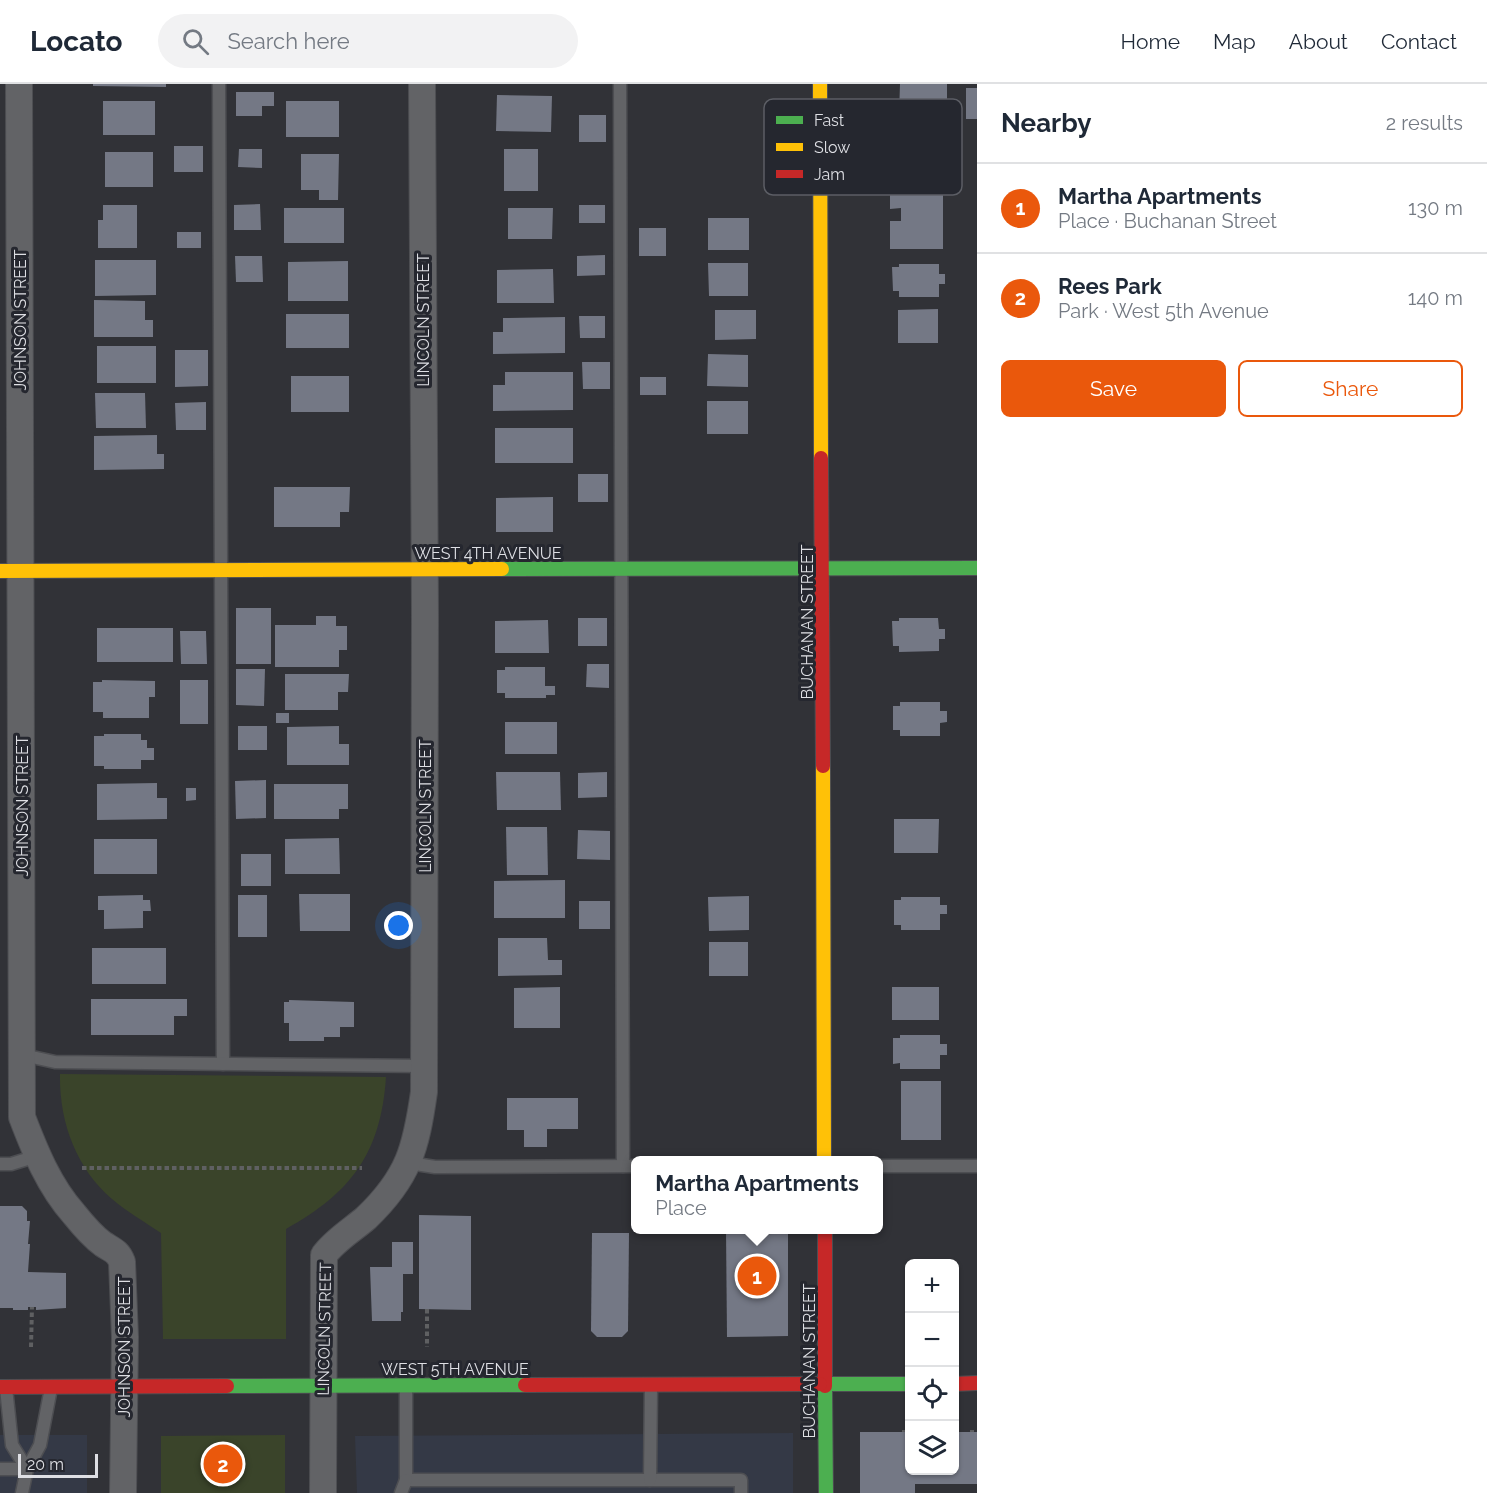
<!DOCTYPE html>
<meta charset="utf-8">
<style>
body{margin:0;font-family:Raleway,sans-serif;background:#f2f2f3;color:#1f2937}
.controls{position:absolute;right:18px;bottom:18px;display:grid;overflow:hidden;border-radius:9px;box-shadow:0 2px 4px #0004}
.controls button{width:54px;height:54px;display:grid;place-items:center;padding:0;border:0;border-bottom:2px solid #e0e1e3;background:#fff;color:#1f2937;font:30px sans-serif}
.scale{position:absolute;left:18px;bottom:15px;width:80px;box-sizing:border-box;padding-left:6px;border:3px solid #dedfe4;border-top:0;font-size:16px;line-height:21px;white-space:nowrap;color:#dedfe4;-webkit-text-stroke:4px #25272f;paint-order:stroke}
.you{position:absolute;left:399px;top:842px;width:21px;height:21px;margin:-15px;border:4px solid #fff;border-radius:50%;background:#1a73e8;box-shadow:0 0 0 9px #1a73e833}
.badge{display:grid;place-items:center;width:39px;height:39px;border-radius:50%;background:#ea580c;color:#fff;font-size:20px;font-weight:700}
.pin{position:absolute;translate:-50% -50%;border:3px solid #fff;box-shadow:0 2px 6px #0006}
.popup{position:absolute;left:631px;top:1072px;width:252px;height:78px;box-sizing:border-box;display:grid;place-content:center;border-radius:9px;background:#fff;filter:drop-shadow(0 2px 4px #0005);font-size:20px;white-space:nowrap;color:#747a83}
.popup b{font-size:22px;color:#1f2937}
.popup::after{content:'';position:absolute;left:50%;top:100%;margin-left:-12px;border:12px solid transparent;border-top-color:#fff}
.list{margin:0;padding:0;list-style:none}
h2{display:flex;justify-content:space-between;align-items:center;height:78px;margin:0;padding:0 24px;font-size:26px}
h2 small{font-size:20px;font-weight:400;color:#747a83}
.list li{display:grid;grid-template-columns:39px 1fr auto;gap:18px;align-items:center;box-sizing:border-box;height:90px;padding:0 24px;border-top:2px solid #e0e1e3}
.list b{display:block;font-size:22px;white-space:nowrap}
.list p{margin:0;font-size:20px;white-space:nowrap;color:#747a83}
.list em{font-size:20px;font-style:normal;color:#747a83}
.actions{display:flex;gap:12px;padding:18px 24px}
.actions a{flex:1;padding:14px 0;border:2px solid #ea580c;border-radius:9px;text-align:center;font-size:21px;color:#ea580c}
.actions .main{background:#ea580c;color:#fff}
.icon{flex:none;width:33px;height:33px;fill:none;stroke:currentColor;stroke-width:2;stroke-linecap:round;stroke-linejoin:round}
.map{position:relative;flex:none;width:977px;height:1409px;overflow:hidden}
header{display:flex;align-items:center;gap:36px;box-sizing:border-box;height:84px;padding:0 30px;background:#fff;border-bottom:2px solid #e0e1e3}
header strong{font-size:28px}
nav{display:flex;gap:33px;margin-inline-start:auto;font-size:21px}
.search{width:420px;height:54px;background:#f2f2f3;display:flex;align-items:center;gap:15px;box-sizing:border-box;padding:0 21px;border-radius:33px;color:#747a83;font-size:22px}
main{display:flex}
aside{flex:1;background:#fff}
.map>svg:first-child{display:block}
</style>
<header>
<strong>Locato</strong>
<div class="search"><svg class="icon" aria-label="search" viewBox="0 0 24 24"><circle cx="10" cy="10" r="6"/><path d="M15 15l6 6"/></svg>Search here</div>
<nav><a>Home</a><a>Map</a><a>About</a><a>Contact</a></nav>
</header>
<main>
<div class="map">
<svg width="977" height="1409" viewBox="0 0 977 1409">
<rect width="100%" height="100%" fill="#313237"/>
<!-- built -->
<g fill="#343946">
<polygon points="793,1349 793,1409 357,1409 355,1352"/>
<rect x="0" y="1351" width="87" height="58"/>
</g>
<!-- green -->
<g fill="#3a442a">
<path d="M60 990 386 993C381 1069 351 1109 286 1145V1255H163L161 1149C145 1138 127 1128 112 1115 76 1084 59 1037 60 990Z"/>
<polygon points="285,1351 285,1409 161,1409 161,1352"/>
</g>
<!-- building -->
<g fill="#747885">
<polygon points="93,0 166,0 166,3 93,2"/>
<polygon points="900,0 947,0 947,15 938,15 938,30 899,30"/>
<rect x="966" y="4" width="11" height="31"/>
<polygon points="236,8 274,8 274,22 262,22 262,32 236,32"/>
<polygon points="497,11 552,12 551,48 496,47"/>
<rect x="103" y="17" width="52" height="34"/>
<rect x="286" y="17" width="53" height="36"/>
<rect x="579" y="31" width="27" height="27"/>
<polygon points="898,43 938,43 938,74 899,74"/>
<rect x="174" y="62" width="29" height="26"/>
<polygon points="239,65 262,65 262,84 238,83"/>
<rect x="504" y="65" width="34" height="42"/>
<rect x="105" y="68" width="48" height="35"/>
<polygon points="301,70 339,70 338,116 319,116 319,106 301,106"/>
<polygon points="890,95 943,95 943,165 890,165 890,137 901,137 901,124 890,125"/>
<polygon points="260,120 261,146 234,146 234,121"/>
<polygon points="103,121 137,121 137,164 98,164 98,136 103,136"/>
<rect x="579" y="121" width="26" height="18"/>
<rect x="284" y="124" width="60" height="35"/>
<polygon points="508,124 553,124 552,155 508,155"/>
<rect x="708" y="134" width="41" height="32"/>
<rect x="639" y="144" width="27" height="28"/>
<rect x="177" y="148" width="24" height="16"/>
<polygon points="605,171 605,191 577,192 577,172"/>
<polygon points="235,172 262,172 263,198 236,198"/>
<polygon points="95,176 156,176 156,211 95,212"/>
<polygon points="348,177 348,217 288,217 288,178"/>
<polygon points="708,179 748,179 748,212 709,212"/>
<polygon points="899,180 939,180 939,190 945,190 945,200 939,200 939,213 899,213 899,207 893,207 892,183 899,183"/>
<polygon points="553,185 554,219 497,219 497,186"/>
<polygon points="94,216 145,217 145,236 153,236 153,253 94,253"/>
<polygon points="938,225 938,259 898,259 898,226"/>
<polygon points="715,226 756,226 756,255 715,256"/>
<rect x="286" y="230" width="63" height="34"/>
<polygon points="579,232 605,232 605,254 580,254"/>
<polygon points="565,233 565,269 493,270 493,248 503,248 503,234"/>
<rect x="97" y="262" width="59" height="37"/>
<polygon points="175,266 208,266 208,302 175,303"/>
<polygon points="708,270 748,271 748,303 707,302"/>
<polygon points="582,278 610,278 610,305 583,305"/>
<polygon points="505,288 573,288 573,326 493,327 493,301 505,301"/>
<rect x="291" y="292" width="58" height="36"/>
<rect x="640" y="293" width="26" height="18"/>
<polygon points="95,309 145,309 146,344 96,344"/>
<rect x="707" y="317" width="41" height="33"/>
<polygon points="206,318 206,346 176,346 175,319"/>
<rect x="495" y="344" width="78" height="35"/>
<polygon points="157,351 157,370 164,370 164,385 94,386 94,352"/>
<rect x="578" y="390" width="30" height="28"/>
<polygon points="274,403 350,403 349,428 340,428 340,443 274,443"/>
<polygon points="553,413 553,448 496,448 496,414"/>
<rect x="236" y="524" width="35" height="56"/>
<polygon points="316,532 336,532 336,542 347,542 347,566 339,566 339,583 275,583 275,541 316,541"/>
<rect x="578" y="534" width="29" height="28"/>
<polygon points="899,534 938,534 939,545 945,545 945,555 939,555 939,567 899,568 899,562 893,562 892,537 899,537"/>
<polygon points="548,536 549,569 495,569 495,537"/>
<rect x="97" y="544" width="76" height="34"/>
<polygon points="180,547 206,547 207,580 181,580"/>
<polygon points="587,580 609,580 609,604 586,603"/>
<polygon points="505,583 545,583 545,602 555,602 555,611 546,611 546,614 505,614 505,609 497,609 497,586 505,586"/>
<polygon points="236,585 265,585 264,622 236,621"/>
<polygon points="285,590 349,590 348,608 338,608 338,626 285,626"/>
<polygon points="102,596 155,597 155,613 149,613 149,634 103,634 103,628 93,628 93,598 102,598"/>
<rect x="180" y="596" width="28" height="44"/>
<polygon points="900,618 940,618 940,627 947,627 947,638 940,639 940,652 900,652 900,646 893,646 893,622 900,622"/>
<rect x="276" y="629" width="13" height="10"/>
<rect x="505" y="638" width="52" height="32"/>
<rect x="238" y="642" width="29" height="24"/>
<polygon points="339,642 339,660 349,660 349,681 287,681 287,643"/>
<polygon points="104,650 141,650 141,656 147,656 147,664 154,664 154,676 141,676 141,685 104,685 104,682 94,682 94,652 104,652"/>
<polygon points="496,688 560,688 561,726 497,726"/>
<polygon points="607,688 607,713 578,714 578,689"/>
<polygon points="266,696 266,734 236,735 235,697"/>
<polygon points="157,699 157,714 167,714 167,735 97,736 97,700"/>
<polygon points="274,700 348,700 348,725 339,725 339,735 274,735"/>
<polygon points="186,704 196,704 196,716 186,717"/>
<polygon points="894,735 939,735 938,769 894,769"/>
<polygon points="506,743 547,743 548,791 507,791"/>
<polygon points="578,746 610,747 610,776 577,775"/>
<polygon points="339,754 340,790 285,790 285,755"/>
<rect x="94" y="755" width="63" height="35"/>
<rect x="241" y="770" width="30" height="32"/>
<polygon points="565,796 565,834 494,834 494,797"/>
<polygon points="299,810 350,810 350,847 300,847"/>
<polygon points="143,811 143,816 150,816 151,827 143,827 143,844 104,845 104,826 98,826 98,812"/>
<rect x="238" y="811" width="29" height="42"/>
<polygon points="749,812 749,846 709,847 708,813"/>
<polygon points="901,813 940,813 940,821 947,821 947,830 940,830 940,846 901,846 901,841 894,841 894,816 901,816"/>
<rect x="579" y="817" width="31" height="28"/>
<polygon points="498,854 547,854 548,876 562,876 562,891 498,892"/>
<rect x="709" y="858" width="39" height="34"/>
<rect x="92" y="864" width="74" height="36"/>
<polygon points="560,903 560,944 514,944 514,904"/>
<rect x="892" y="903" width="47" height="33"/>
<polygon points="91,915 187,915 187,932 174,932 174,951 91,951"/>
<polygon points="289,916 354,918 354,943 340,943 340,953 324,953 324,957 289,957 289,939 284,939 284,918 289,918"/>
<polygon points="900,951 940,951 940,960 947,960 947,971 940,971 940,985 900,985 900,979 893,980 893,954 900,954"/>
<rect x="901" y="997" width="40" height="59"/>
<polygon points="507,1014 578,1014 578,1045 547,1045 547,1063 524,1063 524,1046 507,1046"/>
<polygon points="0,1122 22,1122 27,1127 27,1137 30,1137 28,1160 30,1160 28,1188 66,1189 66,1224 36,1226 36,1223 28,1223 28,1226 13,1226 13,1224 0,1224"/>
<polygon points="419,1131 471,1132 471,1226 419,1225"/>
<polygon points="726,1146 788,1146 788,1252 727,1253"/>
<polygon points="592,1149 629,1149 628,1247 622,1253 597,1253 591,1247"/>
<polygon points="392,1158 413,1158 413,1190 403,1190 403,1228 401,1228 401,1237 372,1237 370,1183 392,1183"/>
<polygon points="860,1348 910,1348 910,1386 954,1386 954,1348 977,1348 977,1400 915,1400 915,1409 860,1409"/>
</g>
<g fill="none" stroke-linecap="round" stroke-linejoin="round">
<!-- lane casing -->
<g stroke="#4d4e52" stroke-width="15">
<g id="lane">
<polyline points="219,0 223,980"/>
<polyline points="620,0 623,1082"/>
<polyline points="23,971 55,978 424,982"/>
<polyline points="409,1079 435,1083 636,1082"/>
<polyline points="0,1080 11,1080 37,1072"/>
<polyline points="879,1082 977,1082"/>
<polyline points="406,1303 406,1396 741,1396 741,1409"/>
<polyline points="6,1304 12,1361 27,1385"/>
<polyline points="0,1385 27,1385"/>
<polyline points="650,1396 651,1303"/>
<polyline points="22,1409 27,1385 40,1361 51,1304"/>
<polyline points="401,1409 406,1396"/>
</g>
</g>
<!-- street casing -->
<g stroke="#4d4e52" stroke-width="28">
<g id="street">
<path d="M19 0 22 1033C35 1067 49 1102 74 1130 82 1140 92 1152 103 1160 112 1166 118 1167 122 1178L125 1253 123 1409"/>
<path d="M323 1409 324 1171C335 1156 352 1146 366 1134 409 1093 416 1064 424 1008L425 532 422 0"/>
</g>
</g>
<!-- fast casing -->
<g stroke="#4d4e52" stroke-width="16">
<g id="fast">
<polyline points="502,485 977,484"/>
<polyline points="820,1300 910,1300"/>
<polyline points="227,1302 525,1301"/>
<polyline points="825,1302 826,1409"/>
</g>
</g>
<!-- slow casing -->
<g stroke="#4d4e52" stroke-width="16">
<g id="slow">
<polyline points="820,0 821,374"/>
<polyline points="0,487 502,485"/>
<polyline points="823,682 824,1076"/>
</g>
</g>
<!-- jam casing -->
<g stroke="#4d4e52" stroke-width="16">
<g id="jam">
<polyline points="821,374 823,682"/>
<polyline points="825,1146 825,1302"/>
<polyline points="954,1300 977,1299"/>
<polyline points="525,1301 820,1300"/>
<polyline points="0,1303 227,1302"/>
</g>
</g>
<!-- path -->
<g stroke="#5f6062" stroke-width="4" stroke-dasharray="4.5 3" stroke-linecap="butt">
<polyline points="82,1084 362,1084"/>
<polyline points="427,1225 427,1263"/>
<polyline points="31,1263 32,1223"/>
<polyline points="904,1346 904,1348"/>
<polyline points="972,1346 972,1348"/>
</g>
<!-- lane -->
<use href="#lane" stroke="#626366" stroke-width="12"/>
<!-- street -->
<use href="#street" stroke="#626366" stroke-width="26"/>
<!-- fast -->
<use href="#fast" stroke="#4caf50" stroke-width="14"/>
<!-- slow -->
<use href="#slow" stroke="#ffc107" stroke-width="14"/>
<!-- jam -->
<use href="#jam" stroke="#c62828" stroke-width="14"/>
</g>
<g text-anchor="middle" stroke-width="6" stroke-linejoin="round" paint-order="stroke">
<!-- street labels -->
<g font-size="16" fill="#dedfe4" stroke="#25272f">
<text transform="translate(20 236) rotate(-90)" y="6">JOHNSON STREET</text>
<text transform="translate(423 236) rotate(-90)" y="6">LINCOLN STREET</text>
<text x="488" y="475">WEST 4TH AVENUE</text>
<text transform="translate(807 538) rotate(-90)" y="6">BUCHANAN STREET</text>
<text transform="translate(22 722) rotate(-90)" y="6">JOHNSON STREET</text>
<text transform="translate(425 722) rotate(-90)" y="6">LINCOLN STREET</text>
<text transform="translate(324 1245) rotate(-89)" y="6">LINCOLN STREET</text>
<text transform="translate(124 1263) rotate(-90)" y="6">JOHNSON STREET</text>
<text transform="translate(809 1277) rotate(-90)" y="6">BUCHANAN STREET</text>
<text x="455" y="1291">WEST 5TH AVENUE</text>
</g>
</g>
<!-- legend -->
<rect x="764" y="15" width="198" height="96" rx="9" fill="#25272f" stroke="#5c5e65" stroke-width="1.5"/>
<rect x="776" y="32" width="27" height="8" fill="#4caf50"/>
<rect x="776" y="59" width="27" height="8" fill="#ffc107"/>
<rect x="776" y="86" width="27" height="8" fill="#c62828"/>
<g font-size="16" fill="#dedfe4">
<text x="814" y="42">Fast</text>
<text x="814" y="69">Slow</text>
<text x="814" y="96">Jam</text>
</g>
</svg>
<div class="controls">
<button>+</button>
<button>−</button>
<button><svg class="icon" aria-label="locate" viewBox="0 0 24 24"><circle cx="12" cy="12" r="6"/><path d="M12 2v4M12 18v4M2 12h4M18 12h4"/></svg></button>
<button><svg class="icon" aria-label="layers" viewBox="0 0 24 24"><path d="M12 4l9 5-9 5-9-5zM3 14l9 5 9-5"/></svg></button>
</div>
<div class="scale">20 m</div>
<div class="you"></div>
<div class="pin badge" style="left:757px;top:1192px">1</div>
<div class="popup"><b>Martha Apartments</b>Place</div>
<div class="pin badge" style="left:223px;top:1380px">2</div>
</div>
<aside>
<h2>Nearby<small>2 results</small></h2>
<ul class="list">
<li><span class="badge">1</span><div><b>Martha Apartments</b><p>Place · Buchanan Street</p></div><em>130 m</em></li>
<li><span class="badge">2</span><div><b>Rees Park</b><p>Park · West 5th Avenue</p></div><em>140 m</em></li>
</ul>
<div class="actions"><a class="main">Save</a><a>Share</a></div>
</aside>
</main>
